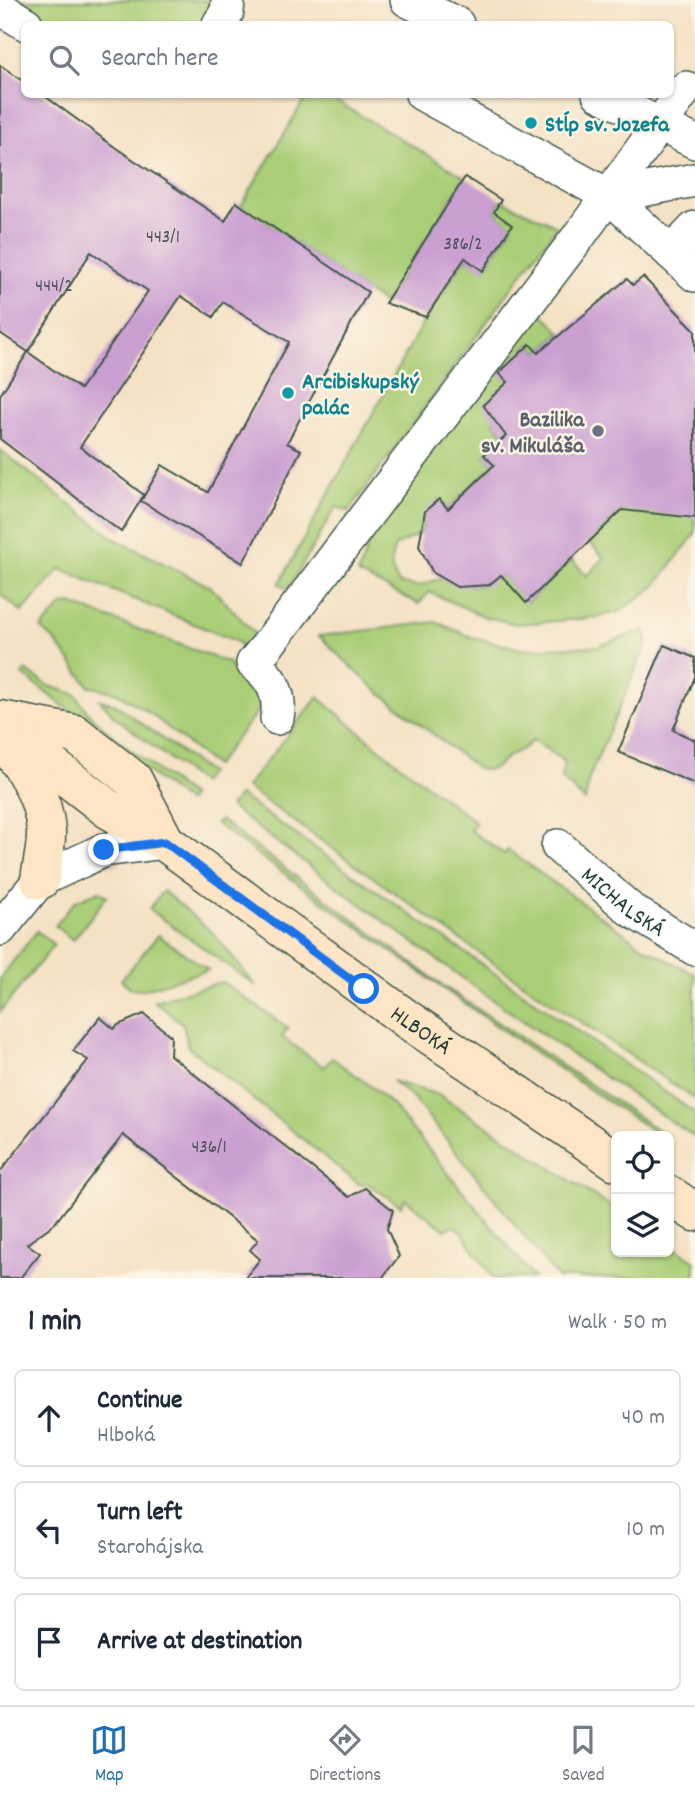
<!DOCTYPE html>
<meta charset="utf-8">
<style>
body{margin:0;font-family:Dekko,sans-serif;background:#f2f2f3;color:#1f2937}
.controls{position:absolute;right:21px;bottom:21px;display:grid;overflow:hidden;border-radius:10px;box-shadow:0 2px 5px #0004}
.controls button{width:63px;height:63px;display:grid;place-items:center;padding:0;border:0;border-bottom:2px solid #e0e1e3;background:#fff;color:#1f2937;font:35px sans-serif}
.stop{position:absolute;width:21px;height:21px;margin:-16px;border:5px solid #1a73e8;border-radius:50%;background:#fff}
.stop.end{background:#1a73e8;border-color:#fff;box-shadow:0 2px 7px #0008}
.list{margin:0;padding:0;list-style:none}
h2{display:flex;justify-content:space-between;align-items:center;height:91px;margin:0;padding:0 28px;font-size:30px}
h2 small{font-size:23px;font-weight:400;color:#747a83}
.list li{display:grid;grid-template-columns:46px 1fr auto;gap:21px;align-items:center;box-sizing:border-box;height:98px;margin:0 14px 14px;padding:0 14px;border:2px solid #e0e1e3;border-radius:10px}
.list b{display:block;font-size:26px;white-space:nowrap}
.list p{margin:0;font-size:23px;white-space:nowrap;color:#747a83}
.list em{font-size:23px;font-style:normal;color:#747a83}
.icon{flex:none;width:38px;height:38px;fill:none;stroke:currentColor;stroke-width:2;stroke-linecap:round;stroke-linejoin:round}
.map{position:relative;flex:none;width:695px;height:1278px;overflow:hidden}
.search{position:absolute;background:#fff;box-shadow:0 2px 5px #0004;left:21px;right:21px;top:21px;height:77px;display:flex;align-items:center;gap:18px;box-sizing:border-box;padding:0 24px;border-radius:10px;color:#747a83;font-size:26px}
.sheet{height:427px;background:#fff}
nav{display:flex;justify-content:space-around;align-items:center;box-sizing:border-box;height:98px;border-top:2px solid #e0e1e3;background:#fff;font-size:19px;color:#747a83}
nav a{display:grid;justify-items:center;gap:4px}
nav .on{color:#1f6fb2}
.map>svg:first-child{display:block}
</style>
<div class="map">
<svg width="695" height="1278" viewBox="0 0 695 1278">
<rect width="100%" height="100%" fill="#fcf5e5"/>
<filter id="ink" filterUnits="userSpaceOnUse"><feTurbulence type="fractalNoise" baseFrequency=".0143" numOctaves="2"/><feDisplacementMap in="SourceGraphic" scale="14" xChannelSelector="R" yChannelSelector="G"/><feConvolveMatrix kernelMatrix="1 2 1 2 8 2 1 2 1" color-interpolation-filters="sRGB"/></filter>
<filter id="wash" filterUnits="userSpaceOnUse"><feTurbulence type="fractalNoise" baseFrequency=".00686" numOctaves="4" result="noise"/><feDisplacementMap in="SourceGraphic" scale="28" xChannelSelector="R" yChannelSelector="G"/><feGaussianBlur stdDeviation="1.57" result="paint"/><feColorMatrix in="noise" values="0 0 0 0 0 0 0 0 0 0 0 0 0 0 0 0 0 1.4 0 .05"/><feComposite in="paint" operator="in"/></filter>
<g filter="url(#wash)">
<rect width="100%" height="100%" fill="#f4e2c5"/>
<!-- green -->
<g fill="#aace77" stroke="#648656" stroke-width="2">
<polygon points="0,0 228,0 219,24 26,24"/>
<polygon points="307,95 326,95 465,177 385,304 241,206"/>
<polygon points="501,200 557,226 349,511 336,507 288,589 279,584 426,317 465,258 484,269 512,226 494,212"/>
<path d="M538 309 561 333 538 353 530 344 524 349 533 359 505 367 500 372 508 382 494 423 515 446 491 449 484 455 494 465 448 509 439 499 423 524 421 533 395 546C389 562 390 571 400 584L418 586 442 578 449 582 469 573 470 586H479L489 566 499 577 501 575 527 602 572 560 587 576 604 558 589 542 651 482 695 518V534L654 587 620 611 594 618 517 624 485 617 429 592 419 604 358 574 377 519Z"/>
<polygon points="0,450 115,539 211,587 258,637 242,651 239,643 231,639 60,569 22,612 0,594"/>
<path d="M71 604 229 663C233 674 240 677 251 680L261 707 215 766 151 714 117 693 89 686 55 641 41 628 63 605Z"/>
<path d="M436 622 471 637 521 649 599 646 644 630 648 641 589 778 585 801 561 778 565 762 533 740C525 748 523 749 514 753 497 761 501 773 478 769L374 688 319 636Z"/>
<polygon points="26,670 49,686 75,694 90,715 114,737 191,796 187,802 22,674"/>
<polygon points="318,697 391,758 476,822 470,830 504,854 508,850 645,948 695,974 695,1099 496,965 246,787"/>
<polygon points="100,700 115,704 209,773 201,783 115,717"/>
<path d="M239 795 695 1113V1137C535 1033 382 921 230 807Z"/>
<path d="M220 820 436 981 667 1136H661C508 1038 363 931 216 824Z"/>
<polygon points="99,891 107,896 73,940 55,926 75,901"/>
<polygon points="163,891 212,932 256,986 149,909"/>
<polygon points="37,931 54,945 0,1012 0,978"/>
<polygon points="158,935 208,970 142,990 132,989 121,980"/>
<polygon points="222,982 288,1028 282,1037 324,1067 332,1058 377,1091 393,1106 534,1278 493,1278 461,1231 453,1226 445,1230 405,1199 401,1206 368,1184 360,1185 188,1047 183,1024 154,1001"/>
<polygon points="392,1081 439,1095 616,1210 616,1252 669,1252 669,1244 695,1261 695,1278 558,1278 413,1098"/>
</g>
<g id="blocks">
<!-- building -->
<g fill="#ca9fd2" fill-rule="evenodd">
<path d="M0 65 24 82V94H42L116 148 225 221 236 202 368 292 287 443 301 450 243 563 141 501 162 465 208 492 289 342 223 302 213 317 181 296 80 447 144 495 121 532 0 439V395L28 352 0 333ZM91 252 148 291 80 389 28 352Z"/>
<polygon points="465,177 501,200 494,212 512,225 483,271 465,258 426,317 385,303"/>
<polygon points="643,277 695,330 695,518 622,510 526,603 501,575 489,585 457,587 433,573 419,546 425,511 439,499 448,509 494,465 484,455 506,436 483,405 508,382 499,373 530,344 538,353 627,279 633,285"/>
<polygon points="664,645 695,658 695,677 673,730 695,740 695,784 618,752"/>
<polygon points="144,1014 171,1036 170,1055 349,1197 365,1188 393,1210 387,1229 399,1256 382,1278 245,1278 260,1259 250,1250 258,1240 123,1135 55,1223 27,1244 40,1253 20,1278 0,1278 0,1172 88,1060 73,1051 100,1017 114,1029 118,1025"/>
</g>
</g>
</g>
<g filter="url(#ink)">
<use href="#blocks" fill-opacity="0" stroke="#3f564a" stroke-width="2"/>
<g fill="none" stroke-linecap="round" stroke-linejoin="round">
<!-- street casing -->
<g stroke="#3f564a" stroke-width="36">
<g id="street">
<polyline points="407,0 457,24"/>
<polyline points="0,8 26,24"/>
<polyline points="219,24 227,12 228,0"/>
<polyline points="422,94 609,196 695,275"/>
<polyline points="599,94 695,142"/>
<polyline points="609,196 695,180"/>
<polyline points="671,253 695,228"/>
<path d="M277 718C282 694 271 677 253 663L267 646 579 236 686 88"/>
<path id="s1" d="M558 846 631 910 695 949"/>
<polyline points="0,929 40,880 104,850 165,842"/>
</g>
</g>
<!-- secondary casing -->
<g stroke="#3f564a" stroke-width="41">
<g id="secondary">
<polyline points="0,720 75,734 133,780 165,842"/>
<path id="s2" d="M0 726 108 809 165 842 408 1020 616 1161"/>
<path d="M7 744C26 771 43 796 46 830 47 846 42 864 40 880"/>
<polyline points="669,1195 695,1212"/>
</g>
</g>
<!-- street -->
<use href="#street" stroke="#fff" stroke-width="33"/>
<!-- secondary -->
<use href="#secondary" stroke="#fde5c5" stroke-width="38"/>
</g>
</g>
<g fill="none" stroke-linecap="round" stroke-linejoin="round" filter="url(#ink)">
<!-- route -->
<polyline stroke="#1a73e8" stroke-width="9" points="104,850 165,842 364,989"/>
</g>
<!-- markers -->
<g fill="#0f9aa8" stroke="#fcf5e5" stroke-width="2.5">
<circle cx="531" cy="123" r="7"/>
<circle cx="288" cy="393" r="7"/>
</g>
<circle fill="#6b7280" stroke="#fcf5e5" stroke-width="2.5" cx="598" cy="431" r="7"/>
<g text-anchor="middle" stroke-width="5" stroke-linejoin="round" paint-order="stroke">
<!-- number labels -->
<g font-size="19" fill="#4a565c">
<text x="163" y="242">443/1</text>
<text x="463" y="249">386/2</text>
<text x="54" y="291">444/2</text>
<text x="209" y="1152">436/1</text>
</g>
<!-- culture labels -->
<g font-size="23" font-weight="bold" fill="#0d838f" stroke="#fcf5e5" text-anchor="start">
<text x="545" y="131">Stĺp sv. Jozefa</text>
<text x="302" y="388">Arcibiskupský<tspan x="302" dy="26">palác</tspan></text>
</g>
<!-- worship labels -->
<g font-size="23" font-weight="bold" fill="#5b616d" stroke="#fcf5e5" text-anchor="end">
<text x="584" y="426">Bazilika<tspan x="584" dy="26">sv. Mikuláša</tspan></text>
</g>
<!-- street labels -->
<g font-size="23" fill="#1f3d34" stroke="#fcf5e5">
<text dy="8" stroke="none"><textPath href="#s1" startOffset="86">MICHALSKÁ</textPath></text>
<text dy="8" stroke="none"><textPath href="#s2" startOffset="520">HLBOKÁ</textPath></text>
</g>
</g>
</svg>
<div class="controls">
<button><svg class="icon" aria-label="locate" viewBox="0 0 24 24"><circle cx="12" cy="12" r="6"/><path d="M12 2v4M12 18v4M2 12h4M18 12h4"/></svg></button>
<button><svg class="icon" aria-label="layers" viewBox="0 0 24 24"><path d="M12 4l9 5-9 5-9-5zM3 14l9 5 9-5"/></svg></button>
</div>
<div class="stop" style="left:364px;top:989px"></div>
<div class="stop end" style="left:104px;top:850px"></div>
<div class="search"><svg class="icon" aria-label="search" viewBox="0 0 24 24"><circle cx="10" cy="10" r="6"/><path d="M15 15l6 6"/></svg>Search here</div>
</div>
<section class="sheet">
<h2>1 min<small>Walk · 50 m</small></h2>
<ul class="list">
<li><svg class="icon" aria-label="ahead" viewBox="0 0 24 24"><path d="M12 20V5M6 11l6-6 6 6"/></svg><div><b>Continue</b><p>Hlboká</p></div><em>40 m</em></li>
<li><svg class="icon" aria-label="left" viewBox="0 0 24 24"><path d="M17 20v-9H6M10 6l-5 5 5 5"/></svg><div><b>Turn left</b><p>Starohájska</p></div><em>10 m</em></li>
<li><svg class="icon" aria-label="arrive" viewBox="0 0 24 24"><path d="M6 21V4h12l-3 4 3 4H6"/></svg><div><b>Arrive at destination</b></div></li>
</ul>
</section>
<nav>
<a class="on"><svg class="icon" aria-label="map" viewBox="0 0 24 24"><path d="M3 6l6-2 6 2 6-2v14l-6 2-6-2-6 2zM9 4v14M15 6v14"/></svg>Map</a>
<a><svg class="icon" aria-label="directions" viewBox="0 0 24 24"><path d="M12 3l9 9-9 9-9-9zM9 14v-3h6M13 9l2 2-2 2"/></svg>Directions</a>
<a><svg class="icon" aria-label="saved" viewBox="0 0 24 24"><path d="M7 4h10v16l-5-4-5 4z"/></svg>Saved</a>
</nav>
